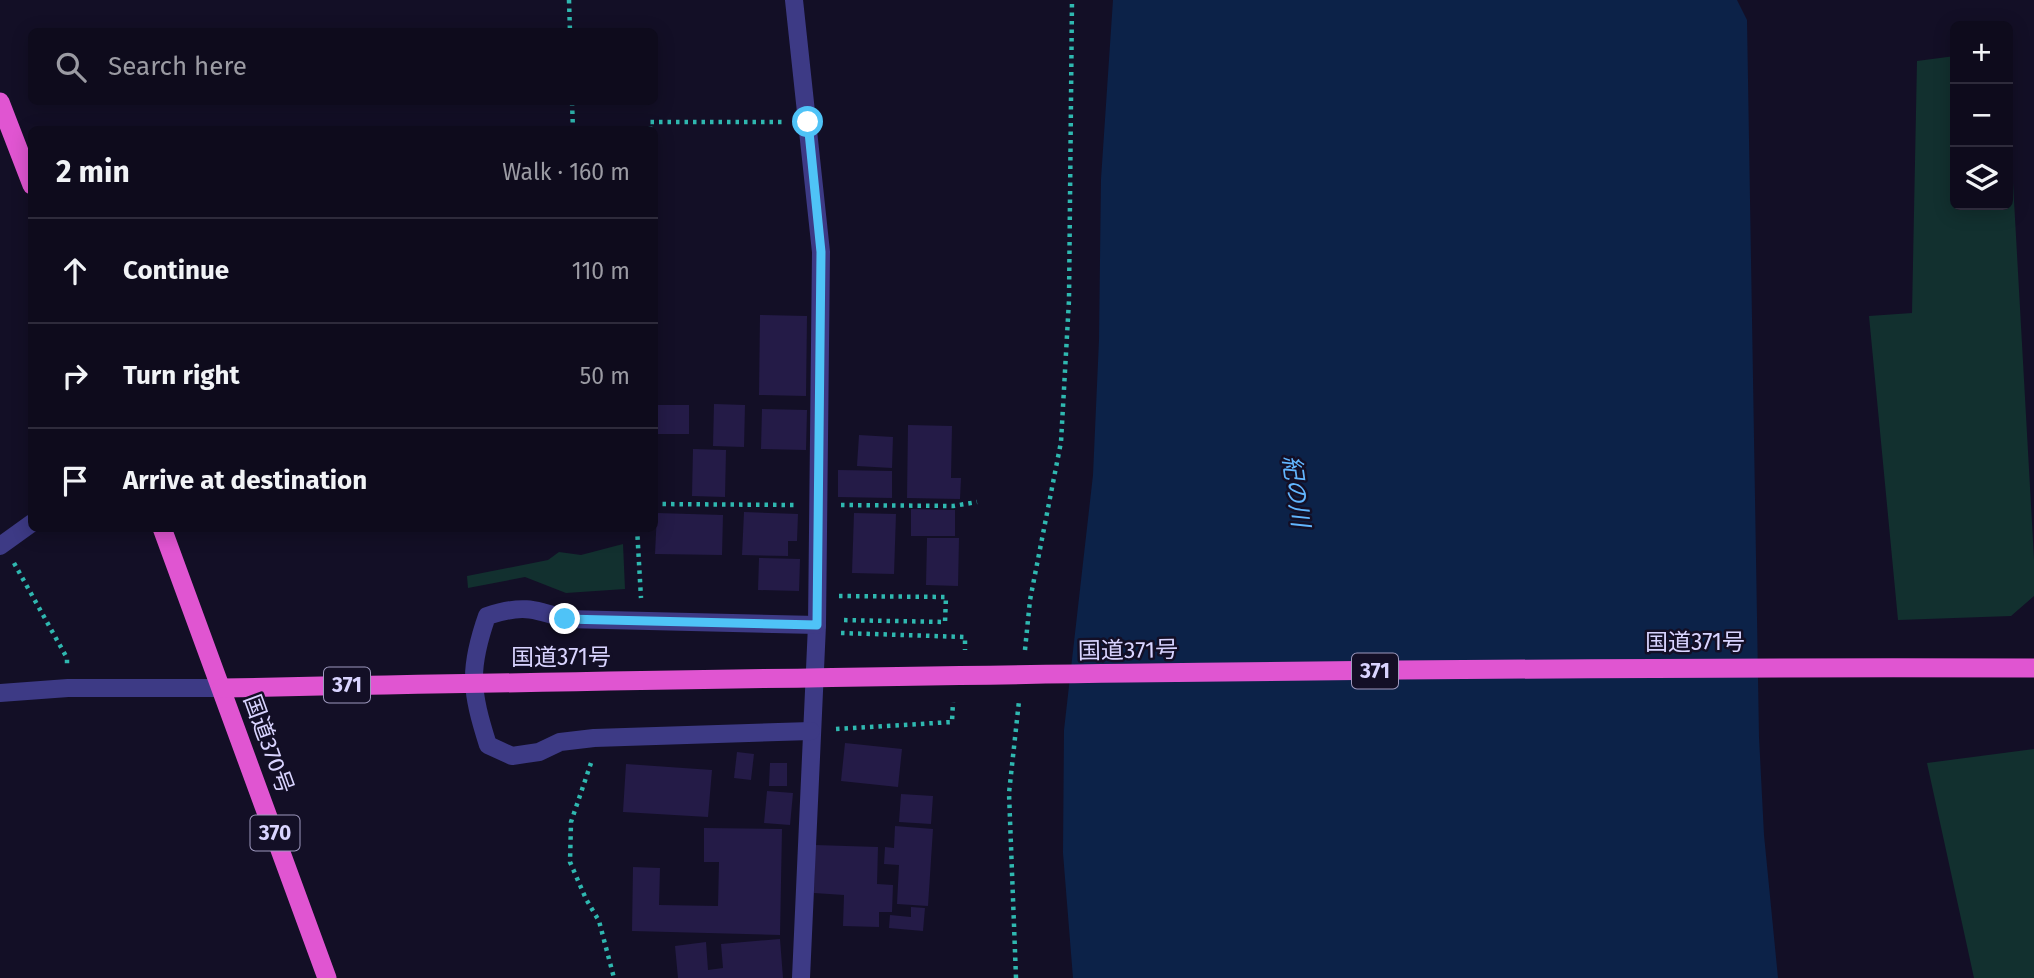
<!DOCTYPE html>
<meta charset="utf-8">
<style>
body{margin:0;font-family:"Fira Sans","Noto Sans JP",sans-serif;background:#1c1929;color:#f1f3f6}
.controls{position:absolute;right:21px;top:21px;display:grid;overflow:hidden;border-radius:10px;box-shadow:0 4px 18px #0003}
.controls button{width:63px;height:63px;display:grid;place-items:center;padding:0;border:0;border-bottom:2px solid #2e2b3b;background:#0e0b1c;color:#f1f3f6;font:35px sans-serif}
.stop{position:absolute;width:21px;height:21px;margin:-16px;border:5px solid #4fc3f7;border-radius:50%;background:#fff}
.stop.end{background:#4fc3f7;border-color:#fff;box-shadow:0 2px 7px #0008}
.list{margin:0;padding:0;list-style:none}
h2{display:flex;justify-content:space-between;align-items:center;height:91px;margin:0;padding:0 28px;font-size:30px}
h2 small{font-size:23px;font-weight:400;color:#9b9ba3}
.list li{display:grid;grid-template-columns:46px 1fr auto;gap:21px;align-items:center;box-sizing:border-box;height:105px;padding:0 28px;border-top:2px solid #2e2b3b}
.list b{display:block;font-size:26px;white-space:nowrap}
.list em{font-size:23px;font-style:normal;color:#9b9ba3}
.icon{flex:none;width:38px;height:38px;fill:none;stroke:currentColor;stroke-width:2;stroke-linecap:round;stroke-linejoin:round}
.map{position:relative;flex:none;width:2034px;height:978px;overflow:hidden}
.search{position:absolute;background:#0e0b1c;box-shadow:0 4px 18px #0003;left:28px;top:28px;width:630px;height:77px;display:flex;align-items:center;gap:18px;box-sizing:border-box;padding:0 24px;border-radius:10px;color:#9b9ba3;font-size:26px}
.panel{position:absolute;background:#0e0b1c;box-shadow:0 4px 18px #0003;left:28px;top:126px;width:630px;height:406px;border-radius:10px}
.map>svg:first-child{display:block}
</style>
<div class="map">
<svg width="2034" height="978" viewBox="0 0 2034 978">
<rect width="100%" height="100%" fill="#130f26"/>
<!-- green -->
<g fill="#12302f">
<polygon points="1955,56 1955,205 2008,205 2008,93 2034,559 2034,596 2011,616 1898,620 1869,316 1912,313 1917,61"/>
<polygon points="623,544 625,589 566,593 525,577 468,588 467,576 548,560 559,552 581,555"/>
<polygon points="2034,749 2034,978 1974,978 1927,763"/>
</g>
<!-- water -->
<polygon fill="#0c2248" points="1113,0 1737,0 1747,20 1759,737 1764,835 1778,978 1073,978 1063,853 1064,730 1093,475 1099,340 1101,179"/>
<!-- building -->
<g fill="#241b47">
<polygon points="760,315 807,316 806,396 759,395"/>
<polygon points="714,404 745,405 744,447 713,446"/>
<rect x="654" y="405" width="35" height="29"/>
<polygon points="762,409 807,410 806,450 761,449"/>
<polygon points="908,425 952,426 951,478 961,478 960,499 907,498"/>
<polygon points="859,435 893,437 892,468 857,466"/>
<polygon points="693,449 726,450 725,497 692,496"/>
<polygon points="838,470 892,471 892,498 838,497"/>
<polygon points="911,509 955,510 955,536 911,536"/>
<polygon points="744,512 798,514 797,541 788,541 788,556 742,555"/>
<polygon points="657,513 723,515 722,555 655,554"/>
<polygon points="854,513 896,514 894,574 852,573"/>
<polygon points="927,538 959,538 958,586 926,585"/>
<polygon points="759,558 800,559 799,591 758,590"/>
<polygon points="845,743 902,749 898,787 841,781"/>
<polygon points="737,752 754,754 751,780 734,778"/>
<polygon points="770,763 787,763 787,786 769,786"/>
<polygon points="626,764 712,770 708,817 623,812"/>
<polygon points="767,791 793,793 790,825 764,823"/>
<polygon points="901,794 933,796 931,824 899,822"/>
<polygon points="895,826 933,829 928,906 897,904 899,865 884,864 885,847 894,848"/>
<polygon points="704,828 782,829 780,935 632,931 633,867 660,868 659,905 718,906 719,862 704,862"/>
<polygon points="815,845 878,847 877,884 893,885 892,912 879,912 879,927 843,926 844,895 814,893"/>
<polygon points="911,907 925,908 923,931 889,928 890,915 911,917"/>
<polygon points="780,939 783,978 678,978 675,946 706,942 708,970 723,968 721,944"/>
</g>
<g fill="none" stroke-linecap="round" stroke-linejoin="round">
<!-- path -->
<g stroke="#2fb8b0" stroke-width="4.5" stroke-dasharray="3.5 5" stroke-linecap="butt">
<polyline points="569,0 570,32"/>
<polyline points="572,102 573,130"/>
<polyline points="650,130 650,122 785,122"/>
<polyline points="654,504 794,505"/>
<polyline points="841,505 953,506 977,502"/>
<polyline points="637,528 641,598"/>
<polyline points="14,563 67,658 67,666"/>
<polyline points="839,596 946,597 945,622 840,620"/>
<polyline points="841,633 965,637 965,650"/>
<polyline points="1025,650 1030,600 1061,442 1069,300 1072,0"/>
<polyline points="836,729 952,722 953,702"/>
<polyline points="591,763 571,822 570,862 586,899 599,921 614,978"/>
<polyline points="1016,978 1009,793 1019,701"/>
</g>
<!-- minor -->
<g stroke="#3d3a85" stroke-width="18">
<polyline points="794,0 821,252 817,625 801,978"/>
<polyline points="0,546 32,523"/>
<path d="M811 731 594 738 560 742 539 752 512 756 488 745C471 691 468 670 487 616 520 605 533 608 565 619L817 625"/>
</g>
<!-- tertiary -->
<polyline stroke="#3d3a85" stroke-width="18" points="0,693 68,688 222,688"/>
<!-- trunk -->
<g stroke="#e055d1" stroke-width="19">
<polyline points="0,102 32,185"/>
<polyline points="162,528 327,978"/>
<path d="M222 688C826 677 1430 666 2034 668"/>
</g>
</g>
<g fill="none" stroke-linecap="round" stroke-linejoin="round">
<!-- route -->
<polyline stroke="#4fc3f7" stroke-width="9" points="565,619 817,625 821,252 808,122"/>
</g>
<g text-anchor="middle" stroke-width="5" stroke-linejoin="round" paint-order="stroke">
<!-- shield labels -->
<g fill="#130f26" stroke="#9e99be" stroke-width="2">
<rect x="1352" y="653.5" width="46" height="35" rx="5"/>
<rect x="324" y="667.5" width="46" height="35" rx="5"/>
<rect x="250.5" y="815.5" width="49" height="35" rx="5"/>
</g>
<g font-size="21" font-weight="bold" fill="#d9d4ff">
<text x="1375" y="678">371</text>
<text x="347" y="692">371</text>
<text x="275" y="840">370</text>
</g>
<!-- street labels -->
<g font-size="23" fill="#d9d4ff" stroke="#130f26">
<text x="1695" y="650">国道371号</text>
<text transform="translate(1128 650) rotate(-1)" y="8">国道371号</text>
<text x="561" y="665">国道371号</text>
<text transform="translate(269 744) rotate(70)" y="8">国道370号</text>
</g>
<!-- water labels -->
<g font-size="24" font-style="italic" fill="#62b6ff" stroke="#130f26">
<text transform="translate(1296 491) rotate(82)" y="8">紀の川</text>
</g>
</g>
</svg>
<div class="controls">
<button>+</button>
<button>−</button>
<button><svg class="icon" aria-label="layers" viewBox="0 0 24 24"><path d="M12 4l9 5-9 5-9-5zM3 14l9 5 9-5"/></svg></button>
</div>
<div class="stop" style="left:808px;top:122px"></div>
<div class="stop end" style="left:565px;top:619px"></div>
<div class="search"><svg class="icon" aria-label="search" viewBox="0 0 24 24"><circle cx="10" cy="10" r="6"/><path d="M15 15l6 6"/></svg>Search here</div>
<section class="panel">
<h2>2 min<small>Walk · 160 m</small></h2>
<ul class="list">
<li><svg class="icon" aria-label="ahead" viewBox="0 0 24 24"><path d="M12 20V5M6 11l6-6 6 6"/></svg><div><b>Continue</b></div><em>110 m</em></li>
<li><svg class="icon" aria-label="right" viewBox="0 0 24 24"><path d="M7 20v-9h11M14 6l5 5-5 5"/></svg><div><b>Turn right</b></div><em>50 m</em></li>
<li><svg class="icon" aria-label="arrive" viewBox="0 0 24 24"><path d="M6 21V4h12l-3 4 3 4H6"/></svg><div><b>Arrive at destination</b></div></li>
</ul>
</section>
</div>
